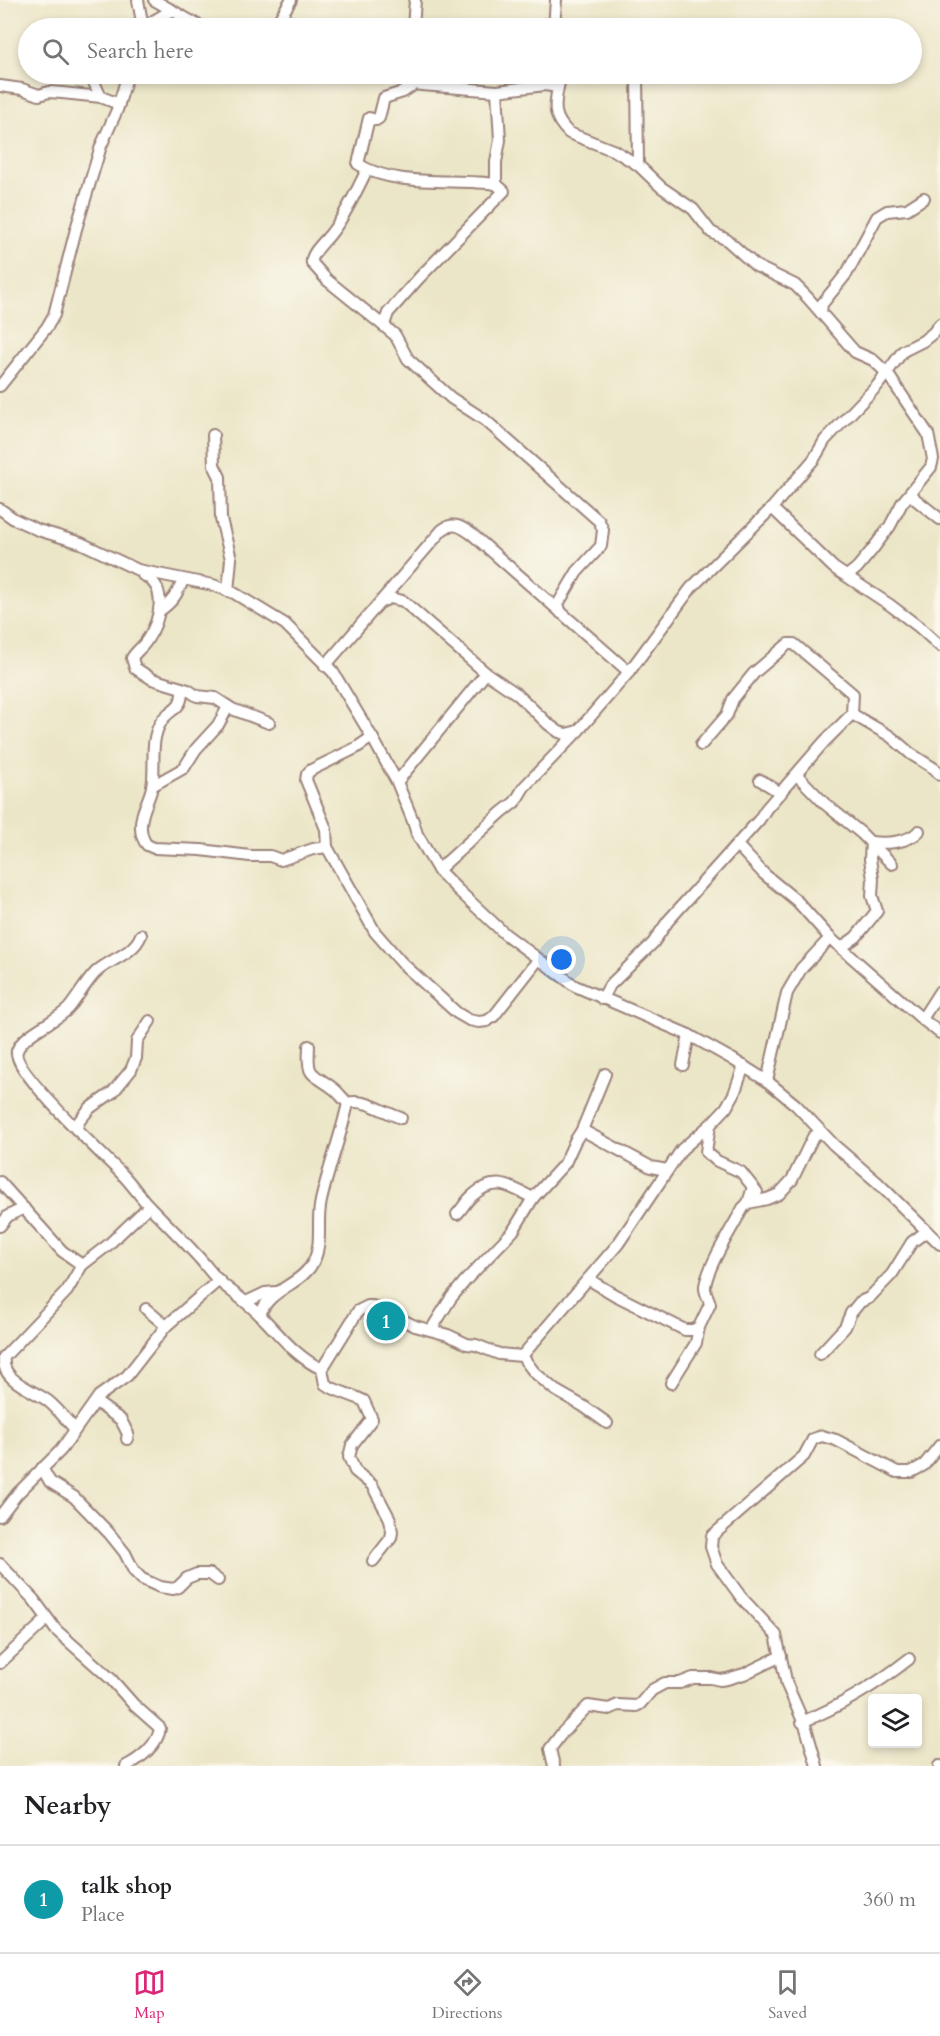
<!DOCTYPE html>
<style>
body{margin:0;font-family:Cardo,serif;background:#f2f2f2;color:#202124}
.controls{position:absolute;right:18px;bottom:18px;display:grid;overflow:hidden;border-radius:6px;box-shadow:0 3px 9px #0003}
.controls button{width:54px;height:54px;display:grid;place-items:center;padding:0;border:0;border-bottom:2px solid #e0e0e0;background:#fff;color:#202124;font:30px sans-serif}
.you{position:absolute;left:562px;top:960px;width:21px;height:21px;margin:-15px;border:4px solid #fff;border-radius:50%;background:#1a73e8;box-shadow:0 0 0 9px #1a73e833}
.badge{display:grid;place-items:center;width:39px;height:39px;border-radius:50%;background:#db2777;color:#fff;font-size:20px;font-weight:700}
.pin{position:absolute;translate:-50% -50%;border:3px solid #fff;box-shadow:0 2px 6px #0006}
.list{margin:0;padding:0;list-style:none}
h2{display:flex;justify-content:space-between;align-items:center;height:78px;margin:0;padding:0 24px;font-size:26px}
h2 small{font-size:20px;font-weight:400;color:#757577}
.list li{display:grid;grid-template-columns:39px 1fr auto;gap:18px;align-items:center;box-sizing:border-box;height:108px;padding:0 24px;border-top:2px solid #e0e0e0}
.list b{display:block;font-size:22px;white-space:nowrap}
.list p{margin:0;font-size:20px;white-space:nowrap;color:#757577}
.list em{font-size:20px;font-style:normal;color:#757577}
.icon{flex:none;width:33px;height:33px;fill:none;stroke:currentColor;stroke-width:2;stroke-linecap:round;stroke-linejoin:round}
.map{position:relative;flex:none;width:940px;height:1766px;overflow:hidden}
.search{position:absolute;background:#fff;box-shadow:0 3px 9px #0003;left:18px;right:18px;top:18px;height:66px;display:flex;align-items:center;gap:15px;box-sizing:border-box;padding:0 21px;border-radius:33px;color:#757577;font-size:22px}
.sheet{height:186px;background:#fff}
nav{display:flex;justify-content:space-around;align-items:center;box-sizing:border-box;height:84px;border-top:2px solid #e0e0e0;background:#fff;font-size:16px;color:#757577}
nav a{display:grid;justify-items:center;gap:3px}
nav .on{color:#db2777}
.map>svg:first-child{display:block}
</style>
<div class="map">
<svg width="940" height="1766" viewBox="0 0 940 1766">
<rect width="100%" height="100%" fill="#fbf7ec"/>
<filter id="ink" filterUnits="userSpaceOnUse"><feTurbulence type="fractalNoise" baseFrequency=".0167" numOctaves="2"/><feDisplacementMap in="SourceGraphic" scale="12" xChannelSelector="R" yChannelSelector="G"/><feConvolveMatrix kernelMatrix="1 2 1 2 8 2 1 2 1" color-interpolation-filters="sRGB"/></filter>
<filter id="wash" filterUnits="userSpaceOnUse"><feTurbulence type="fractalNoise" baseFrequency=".008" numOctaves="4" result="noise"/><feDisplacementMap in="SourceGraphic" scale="24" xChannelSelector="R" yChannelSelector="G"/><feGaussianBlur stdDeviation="1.35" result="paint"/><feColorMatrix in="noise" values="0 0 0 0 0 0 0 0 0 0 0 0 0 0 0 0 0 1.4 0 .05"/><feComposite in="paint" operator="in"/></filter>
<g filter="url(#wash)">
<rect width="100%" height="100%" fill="#ece6c8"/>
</g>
<g filter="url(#ink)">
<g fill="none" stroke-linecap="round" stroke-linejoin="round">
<!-- minor casing -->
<g stroke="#9b827a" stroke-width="14">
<g id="minor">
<polyline points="138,0 143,28"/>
<polyline points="154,0 203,28"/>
<polyline points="143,27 172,10"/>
<polyline points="274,28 291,0"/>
<polyline points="413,28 415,0"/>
<polyline points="554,28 556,0"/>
<polyline points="90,74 101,97 119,104"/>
<polyline points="412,74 415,84 422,85 497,91 545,85 558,87 561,76 565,74"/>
<polyline points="637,74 638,165 661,187 693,209 711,232 727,240 756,266 795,285 808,298 855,352 873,360 887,373 928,434 933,459 931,467 902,503 890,526 872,550 857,568 847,576"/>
<path d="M415 84 403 92 384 98 379 118 376 120 369 118 358 164C395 188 454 178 496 184"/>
<polyline points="0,86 22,89 39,95 49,92 62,93 101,97"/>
<path d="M558 87C554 107 553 118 569 133L615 151 638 165"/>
<path d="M367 170C356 191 347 213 332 232 326 241 310 253 312 263L327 280 395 335 408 359 451 398 485 420 599 521 603 530 601 546 577 572 558 604 561 613"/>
<polyline points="821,313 822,304 847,273 877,217 887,211 907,209 924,198"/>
<polyline points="384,325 388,313 419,278 504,191 496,184 496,162 500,140 497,91"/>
<polyline points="0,386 47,327 54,315 76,229 101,146 117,110 128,74"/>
<polyline points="213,435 214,465 220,477 221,519 231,559 228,591"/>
<polyline points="911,492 915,499 940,519"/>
<polyline points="772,508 834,568 890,605 919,627 940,646"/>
<polyline points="0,509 14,519 38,530 81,543 138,570 213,585 234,593 285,624 333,672 372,737 397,782 413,821 417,834 438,870 458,890 505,934 575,986 689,1035 732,1059 767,1081 796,1105 834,1145 877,1182 940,1244"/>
<path d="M143 575C169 586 160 621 147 640 143 647 136 651 132 658L135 668 152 679 188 690 197 696 215 698 232 709 269 723"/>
<polyline points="381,602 390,598 403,601 486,673 517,694 548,724 559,732 566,734 578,731"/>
<path d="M159 611C172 603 178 593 183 580"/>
<path d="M325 666 442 530C454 521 462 527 473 535L629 672"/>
<path d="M182 689C183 711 170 707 161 722 149 741 156 766 152 787 149 801 140 813 141 828 141 834 143 840 147 845L154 848 201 850 250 856H270L281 860 313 849 327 847"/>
<polyline points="852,714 890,736 911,754 935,769 940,775"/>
<polyline points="372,737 356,748 311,770 307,774 306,780 326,829 327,847 375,932 402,963 457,1013 469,1020 479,1022 487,1021 494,1016 538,960"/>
<polyline points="797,775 824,803 861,833 892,864"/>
<polyline points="760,780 781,793"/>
<polyline points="397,782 486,673"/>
<polyline points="152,786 184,768 196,749 218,725 228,707"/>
<polyline points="737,845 764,874 797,901 830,938 922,1019 940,1033"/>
<polyline points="438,870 502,812 515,802 524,787 578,731 629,672 691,588 772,508 814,459 825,440 877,386 903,351 923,341 933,333 940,324"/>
<path d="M141 935C134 954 110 959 96 972 86 982 78 997 69 1008 56 1022 23 1033 17 1051 11 1070 105 1157 121 1173 132 1184 140 1197 151 1208 168 1225 185 1242 201 1260 207 1267 213 1275 219 1281 233 1293 248 1303 261 1316 280 1335 297 1358 322 1369"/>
<path d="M841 948 856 937 877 911 872 896 873 879 870 859 871 842C885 844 908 843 919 831"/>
<polyline points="602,999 610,985 653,943 668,921 759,820 766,809 824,742 852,714 853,694 794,644 788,644 754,673 733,699 727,715 701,745"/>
<polyline points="922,1019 940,991"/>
<path d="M309 1046C307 1079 311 1071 334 1089 339 1093 343 1099 348 1103 365 1098 385 1113 401 1118"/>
<polyline points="683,1065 689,1035"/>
<polyline points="767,1081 787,993 801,969 830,938"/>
<polyline points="710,1125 706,1152 717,1161 741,1172 757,1192"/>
<polyline points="76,1129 80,1120 90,1108 113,1092 131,1070 136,1058 137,1041 150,1021"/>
<polyline points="582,1130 651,1167 667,1170"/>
<polyline points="0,1182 62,1251 82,1265"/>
<polyline points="748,1203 767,1199 779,1194 792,1180 813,1137 821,1132"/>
<path d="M457 1214C462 1209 466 1201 472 1196 495 1175 511 1187 533 1198"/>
<polyline points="0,1226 8,1216 24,1208"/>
<polyline points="588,1279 615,1295 685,1330 693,1330 699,1327"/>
<polyline points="246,1302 265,1293 276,1292"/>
<polyline points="146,1309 166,1326"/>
<path d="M260 1315C269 1288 301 1286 314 1261 323 1241 316 1221 321 1201 328 1169 341 1136 348 1103"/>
<polyline points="431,1330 451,1298 465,1281 513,1231 533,1198 565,1163 575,1141 582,1130 605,1074"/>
<polyline points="820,1354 845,1327 851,1313 860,1302 869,1298 892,1274 912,1242 927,1231"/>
<polyline points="522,1356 618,1244 682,1149 710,1125 726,1108 734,1094 744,1066"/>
<path d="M671 1383 696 1343 699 1327 710 1304C709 1298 704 1292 705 1286 708 1266 732 1228 743 1208L748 1203 753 1187"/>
<polyline points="96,1402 121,1420 128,1434 127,1439"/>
<path d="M75 1429C66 1420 58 1409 48 1401 34 1390 0 1381 4 1357L67 1291 82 1265 108 1245 149 1206"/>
<polyline points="42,1468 50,1482 74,1497 109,1533 125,1553 134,1571 142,1579 160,1587 173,1589 178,1587 187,1578 197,1574 210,1574 218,1580"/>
<polyline points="0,1516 17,1494 61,1450 99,1396 127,1376 166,1326 219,1280"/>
<path d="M373 1561 391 1538 392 1532 390 1519 372 1485 355 1471 349 1457 352 1445 372 1419 364 1401C351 1394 337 1392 325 1384L322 1369 358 1311 368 1306H373L415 1326 448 1335 467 1344 476 1345 499 1354 522 1356 534 1372 555 1390 583 1406 607 1423"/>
<path d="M0 1564 34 1600 56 1630 111 1679 134 1705 160 1728C158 1745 140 1759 126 1766"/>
<polyline points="0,1663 47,1619"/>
<path d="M802 1722C841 1706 876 1685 909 1659"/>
<polyline points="554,1766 550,1749 562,1733 588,1706 609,1709 618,1705 636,1706 640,1704 652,1690 665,1683 680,1683 693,1678 711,1678 720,1680 727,1679 744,1674 781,1656"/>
<polyline points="817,1766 806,1728 787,1685 776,1635 741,1597 717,1564 711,1547 712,1536 804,1456 813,1439 822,1436 836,1440 897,1472 911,1472 924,1465 940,1445"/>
<polyline points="939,1766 940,1766"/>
</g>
</g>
<!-- minor -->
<use href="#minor" stroke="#fff" stroke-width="10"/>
</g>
</g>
</svg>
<div class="controls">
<button><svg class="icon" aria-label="layers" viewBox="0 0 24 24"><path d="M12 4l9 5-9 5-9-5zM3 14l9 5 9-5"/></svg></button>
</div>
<div class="you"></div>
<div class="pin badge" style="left:386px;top:1321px;background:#0f9aa8">1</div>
<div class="search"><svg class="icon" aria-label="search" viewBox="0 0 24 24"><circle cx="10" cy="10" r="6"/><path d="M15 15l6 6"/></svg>Search here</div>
</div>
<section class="sheet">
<h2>Nearby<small></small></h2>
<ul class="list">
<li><span class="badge" style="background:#0f9aa8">1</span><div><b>talk shop</b><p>Place</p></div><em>360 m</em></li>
</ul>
</section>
<nav>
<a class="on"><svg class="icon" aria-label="map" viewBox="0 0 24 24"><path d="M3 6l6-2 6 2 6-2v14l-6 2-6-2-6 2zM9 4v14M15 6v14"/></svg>Map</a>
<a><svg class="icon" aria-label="directions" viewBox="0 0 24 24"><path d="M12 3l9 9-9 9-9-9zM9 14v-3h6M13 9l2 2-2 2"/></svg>Directions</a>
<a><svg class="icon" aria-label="saved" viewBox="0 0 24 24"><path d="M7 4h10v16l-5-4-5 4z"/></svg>Saved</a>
</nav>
